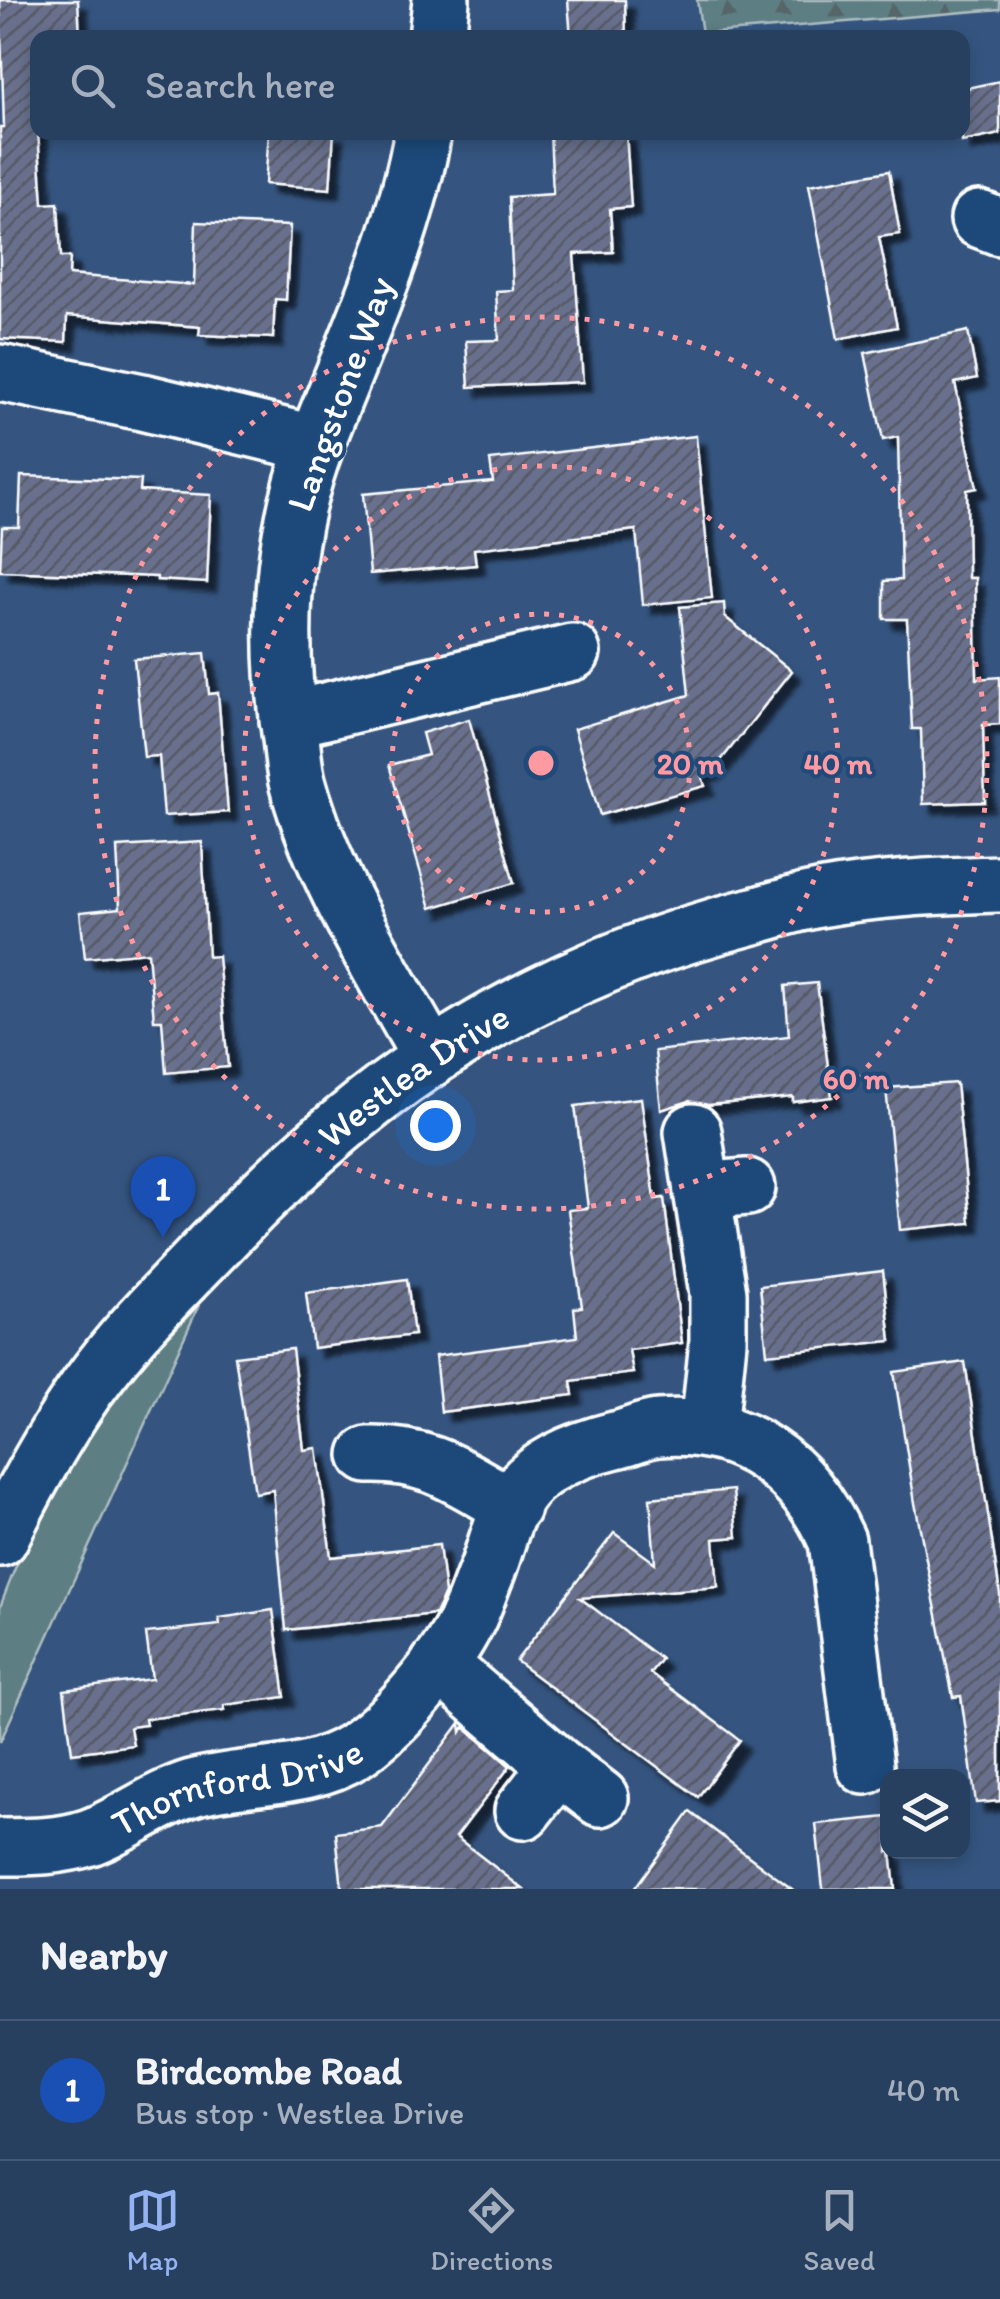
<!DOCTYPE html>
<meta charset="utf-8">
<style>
body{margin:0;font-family:Itim,sans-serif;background:#304766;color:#f1f3f6}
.controls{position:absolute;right:30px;bottom:30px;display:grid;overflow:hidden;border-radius:20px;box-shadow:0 5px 15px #0003}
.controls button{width:90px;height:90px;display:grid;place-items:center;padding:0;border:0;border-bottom:2px solid #445975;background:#284060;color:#f1f3f6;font:50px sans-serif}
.you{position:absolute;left:435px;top:1125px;width:35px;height:35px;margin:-25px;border:8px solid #fff;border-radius:50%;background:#1a73e8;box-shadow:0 0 0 15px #1a73e833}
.badge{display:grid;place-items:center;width:65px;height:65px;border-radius:50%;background:#95b2f1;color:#fff;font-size:32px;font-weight:700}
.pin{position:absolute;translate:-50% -82px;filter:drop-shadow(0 2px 5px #0008)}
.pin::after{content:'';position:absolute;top:52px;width:35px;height:30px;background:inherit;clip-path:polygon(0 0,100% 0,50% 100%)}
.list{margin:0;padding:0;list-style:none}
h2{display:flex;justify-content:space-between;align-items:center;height:130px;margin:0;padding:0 40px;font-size:42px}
h2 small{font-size:32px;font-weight:400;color:#a5afbd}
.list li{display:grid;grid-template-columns:65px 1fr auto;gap:30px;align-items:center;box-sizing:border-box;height:140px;padding:0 40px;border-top:2px solid #445975}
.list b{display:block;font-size:38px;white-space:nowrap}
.list p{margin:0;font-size:32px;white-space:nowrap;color:#a5afbd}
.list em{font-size:32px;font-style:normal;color:#a5afbd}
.icon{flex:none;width:55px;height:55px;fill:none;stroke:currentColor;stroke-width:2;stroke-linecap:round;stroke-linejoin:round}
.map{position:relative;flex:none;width:1000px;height:1889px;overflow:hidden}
.search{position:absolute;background:#284060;box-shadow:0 5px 15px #0003;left:30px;right:30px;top:30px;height:110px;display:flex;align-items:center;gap:25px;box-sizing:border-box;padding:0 35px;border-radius:20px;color:#a5afbd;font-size:38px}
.sheet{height:270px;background:#284060}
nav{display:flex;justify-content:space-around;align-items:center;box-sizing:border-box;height:140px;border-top:2px solid #445975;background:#284060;font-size:28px;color:#a5afbd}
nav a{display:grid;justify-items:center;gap:5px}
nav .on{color:#95b2f1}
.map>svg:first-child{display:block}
</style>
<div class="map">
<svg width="1000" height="1889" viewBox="0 0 1000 1889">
<defs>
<pattern id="forest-firs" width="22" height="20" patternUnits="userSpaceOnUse" patternTransform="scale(2.5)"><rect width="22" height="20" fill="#5d7e83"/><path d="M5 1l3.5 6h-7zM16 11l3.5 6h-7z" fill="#546568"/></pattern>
<pattern id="building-hatch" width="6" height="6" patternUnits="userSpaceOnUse" patternTransform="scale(2.5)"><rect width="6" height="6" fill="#686f8d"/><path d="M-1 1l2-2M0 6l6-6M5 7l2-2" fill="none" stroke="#575a66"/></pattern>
<filter id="shadow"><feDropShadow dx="9" dy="9" stdDeviation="2.5" flood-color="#0009"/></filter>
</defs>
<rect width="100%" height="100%" fill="#355580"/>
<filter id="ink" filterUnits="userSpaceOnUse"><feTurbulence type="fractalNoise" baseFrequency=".01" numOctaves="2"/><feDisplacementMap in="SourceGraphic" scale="20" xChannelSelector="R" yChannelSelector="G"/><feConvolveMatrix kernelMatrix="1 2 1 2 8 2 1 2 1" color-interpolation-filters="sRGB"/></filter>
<g filter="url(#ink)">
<!-- grass -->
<polygon fill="#5d7e83" stroke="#aebec1" stroke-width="2.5" points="199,1305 0,1742 0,1607 16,1566 84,1441 149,1356"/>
<!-- forest -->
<polygon fill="url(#forest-firs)" stroke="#aebec1" stroke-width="2.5" points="697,0 1000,0 1000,9 702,34"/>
<!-- building -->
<g fill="url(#building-hatch)" stroke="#fff" stroke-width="2.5" filter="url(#shadow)">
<polygon points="0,0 78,0 80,38 38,38 38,132 43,204 58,203 61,257 70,257 69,275 194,285 196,222 290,226 286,300 275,299 273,338 199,335 200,327 67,316 66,342 0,339 0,127 4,127"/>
<polygon points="568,0 625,0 626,38 571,38"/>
<polygon points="1000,81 1000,134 962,142 962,89"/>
<polygon points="269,132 334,132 330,189 265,184"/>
<polygon points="550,132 626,132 631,207 610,209 613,252 574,254 583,382 469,387 466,341 499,340 496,291 513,290 509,197 553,194"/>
<polygon points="889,171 900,234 879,237 897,327 838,339 809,185"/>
<polygon points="968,331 977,378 955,383 977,488 967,490 968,578 975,578 977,679 1000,677 1000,724 983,725 985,802 923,804 921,729 912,729 907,619 884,619 884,581 901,580 898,437 883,440 865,353"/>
<polygon points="696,436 712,598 643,605 636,530 474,549 476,565 370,574 363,494 493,482 490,460"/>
<polygon points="21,476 141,480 140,491 211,495 207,583 157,580 157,577 0,571 2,527 19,527"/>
<polygon points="724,603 725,617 792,671 714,769 701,773 705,786 600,815 574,729 689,695 680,607"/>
<polygon points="205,653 209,694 218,693 228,812 164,816 159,756 144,757 134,659"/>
<polygon points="469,719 514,883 431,908 389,765 428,755 422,733"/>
<polygon points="202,842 208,957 218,956 228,1067 166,1073 162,1020 154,1020 148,952 85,958 80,912 120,908 117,847"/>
<polygon points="817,983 832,1097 793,1102 793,1097 708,1105 689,1101 661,1110 655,1051 789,1036 785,986"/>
<polygon points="956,1083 970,1223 900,1230 886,1088"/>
<polygon points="641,1098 655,1199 664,1198 682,1343 629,1350 633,1373 571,1381 573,1395 441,1412 435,1356 577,1337 574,1308 582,1307 568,1210 588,1208 575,1106"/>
<polygon points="883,1271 891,1341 767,1354 760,1286"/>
<polygon points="407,1279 414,1335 313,1348 306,1293"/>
<polygon points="292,1349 304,1450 317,1448 331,1557 439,1545 445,1593 435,1614 286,1630 273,1490 255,1493 235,1356"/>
<polygon points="965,1362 1000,1594 1000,1801 976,1803 961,1696 953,1697 915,1503 894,1372"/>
<polygon points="733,1490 737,1537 714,1539 718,1587 580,1598 661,1659 650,1673 740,1740 698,1797 516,1661 614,1533 655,1563 650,1498"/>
<polygon points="273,1610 285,1697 224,1705 224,1710 145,1719 146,1725 130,1727 133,1745 72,1753 64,1690 152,1679 146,1633 220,1625 219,1618"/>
<polygon points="460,1723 461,1732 464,1727 510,1766 456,1837 523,1889 342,1889 336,1833 382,1827"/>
<polygon points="690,1812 792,1889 634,1889"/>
<polygon points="888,1817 888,1852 891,1852 895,1889 823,1889 816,1824"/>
</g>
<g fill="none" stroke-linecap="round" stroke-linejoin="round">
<!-- minor casing -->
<g stroke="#fff" stroke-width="62">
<g id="minor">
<polyline points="437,38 441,0"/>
<path d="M423 132C404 240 356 340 317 441 281 534 276 634 290 732 293 749 293 768 298 785 325 882 382 970 431 1058"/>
<polyline points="979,219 1000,227"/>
<polyline points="0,373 142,402 316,444"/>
<polyline points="288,720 572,652"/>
<polyline points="693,1132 718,1293 718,1341 709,1428"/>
<polyline points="702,1191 747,1187"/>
<path d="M368 1455C430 1453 460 1478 512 1507"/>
<path id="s1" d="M0 1538C26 1486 54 1435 87 1388 127 1332 176 1285 223 1236 377 1075 536 972 753 916 775 910 797 903 819 899 877 888 941 886 1000 884"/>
<polyline points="439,1664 558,1766 523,1811"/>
<polyline points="558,1766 600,1798"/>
<path id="s2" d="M0 1847C30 1847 61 1847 90 1837 125 1824 156 1799 192 1788 244 1773 307 1781 354 1751 395 1724 445 1664 467 1620 475 1605 480 1587 487 1571 497 1545 504 1510 522 1488 544 1462 583 1448 615 1440 630 1437 644 1429 659 1428 742 1421 804 1467 837 1541L865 1766"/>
</g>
</g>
<!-- minor -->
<use href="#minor" stroke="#1f4a7a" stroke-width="55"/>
</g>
</g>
<!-- distance rings -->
<g fill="none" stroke="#ff9aa2" stroke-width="5" stroke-dasharray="5 10">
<circle cx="541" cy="763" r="149"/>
<circle cx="541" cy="763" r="297"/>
<circle cx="541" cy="763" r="446"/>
</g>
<g text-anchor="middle" stroke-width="8" stroke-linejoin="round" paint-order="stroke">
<!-- street labels -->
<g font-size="38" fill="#fff" stroke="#1f4a7a">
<text transform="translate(340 394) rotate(-70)" y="13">Langstone Way</text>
<text dy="13" stroke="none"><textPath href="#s1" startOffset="628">Westlea Drive</textPath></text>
<text dy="13" stroke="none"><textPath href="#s2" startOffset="248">Thornford Drive</textPath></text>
</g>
</g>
<circle cx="541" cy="763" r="15" fill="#ff9aa2" stroke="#1f4a7a" stroke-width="5"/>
<g font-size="30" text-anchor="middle" font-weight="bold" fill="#ff9aa2" stroke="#1f4a7a" stroke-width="8" stroke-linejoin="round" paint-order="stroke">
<text x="690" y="774">20 m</text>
<text x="838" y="774">40 m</text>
<text x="856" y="1089">60 m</text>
</g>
</svg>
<div class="controls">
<button><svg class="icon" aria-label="layers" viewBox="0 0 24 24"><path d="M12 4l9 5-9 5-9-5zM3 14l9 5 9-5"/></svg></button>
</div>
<div class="you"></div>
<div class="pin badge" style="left:163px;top:1238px;background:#1a4fb4">1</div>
<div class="search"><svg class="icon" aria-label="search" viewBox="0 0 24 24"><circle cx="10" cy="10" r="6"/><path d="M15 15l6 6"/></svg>Search here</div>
</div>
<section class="sheet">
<h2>Nearby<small></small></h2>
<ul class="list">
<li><span class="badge" style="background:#1a4fb4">1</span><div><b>Birdcombe Road</b><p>Bus stop · Westlea Drive</p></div><em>40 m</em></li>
</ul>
</section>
<nav>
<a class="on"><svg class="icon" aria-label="map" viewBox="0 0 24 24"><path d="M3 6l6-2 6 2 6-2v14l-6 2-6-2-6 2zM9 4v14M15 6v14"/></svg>Map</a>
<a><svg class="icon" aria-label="directions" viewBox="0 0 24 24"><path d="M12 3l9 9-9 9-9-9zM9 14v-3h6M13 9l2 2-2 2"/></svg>Directions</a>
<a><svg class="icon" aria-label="saved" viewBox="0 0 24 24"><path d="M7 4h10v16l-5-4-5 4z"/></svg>Saved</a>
</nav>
